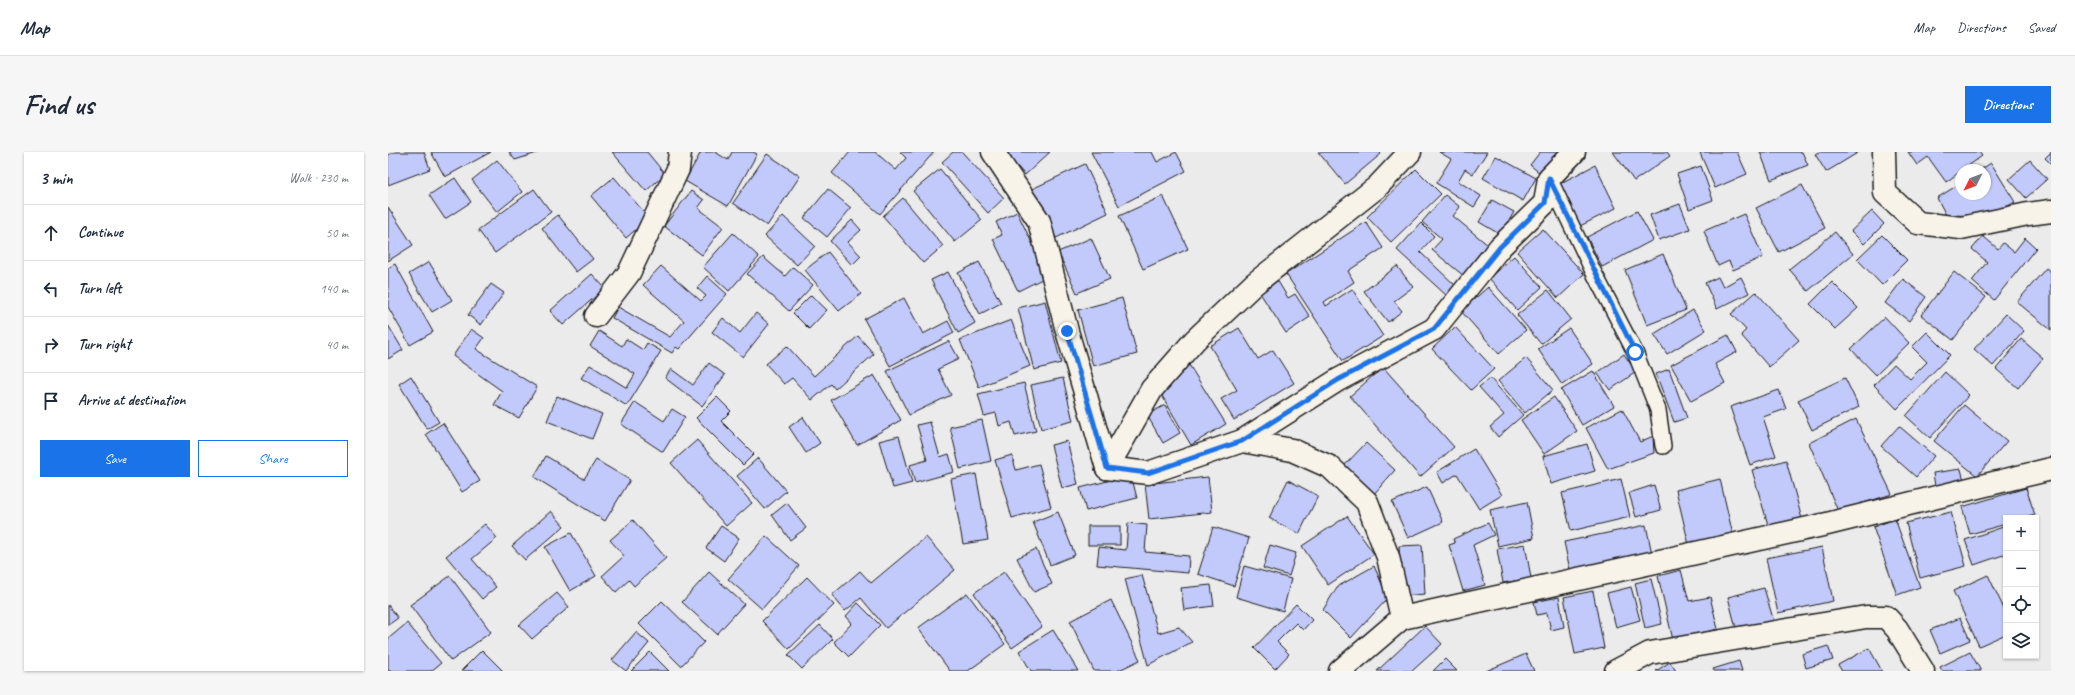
<!DOCTYPE html>
<meta charset="utf-8">
<style>
body{margin:0;font-family:Caveat,sans-serif;background:#f6f6f7;color:#1f2937}
.controls{position:absolute;right:12px;bottom:12px;display:grid;overflow:hidden;border-radius:0px;box-shadow:0 1px 3px #0004}
.controls button{width:36px;height:36px;display:grid;place-items:center;padding:0;border:0;border-bottom:1px solid #e0e1e3;background:#fff;color:#1f2937;font:20px sans-serif}
.compass{position:absolute;left:1567px;top:12px;width:36px;height:36px;border-radius:50%;background:#fff;box-shadow:0 1px 3px #0004;rotate:228deg}
.stop{position:absolute;width:12px;height:12px;margin:-9px;border:3px solid #1a73e8;border-radius:50%;background:#fff}
.stop.end{background:#1a73e8;border-color:#fff;box-shadow:0 1px 4px #0008}
.list{margin:0;padding:0;list-style:none}
h2{display:flex;justify-content:space-between;align-items:center;height:52px;margin:0;padding:0 16px;font-size:17px}
h2 small{font-size:13px;font-weight:400;color:#747a83}
.list li{display:grid;grid-template-columns:26px 1fr auto;gap:12px;align-items:center;box-sizing:border-box;height:56px;padding:0 16px;border-top:1px solid #e0e1e3}
.list b{display:block;font-size:15px;white-space:nowrap}
.list em{font-size:13px;font-style:normal;color:#747a83}
.actions{display:flex;gap:8px;padding:12px 16px}
.actions a{flex:1;padding:9px 0;border:1px solid #1a73e8;border-radius:0px;text-align:center;font-size:14px;color:#1a73e8}
.actions .main{background:#1a73e8;color:#fff}
.icon{flex:none;width:22px;height:22px;fill:none;stroke:currentColor;stroke-width:2;stroke-linecap:round;stroke-linejoin:round}
.map{position:relative;flex:none;width:1663px;height:519px;overflow:hidden;border-radius:0px}
header{display:flex;align-items:center;gap:24px;box-sizing:border-box;height:56px;padding:0 20px;background:#fff;border-bottom:1px solid #e0e1e3}
header strong{font-size:19px}
nav{display:flex;gap:22px;margin-inline-start:auto;font-size:14px}
.intro{display:flex;align-items:center;justify-content:space-between;box-sizing:border-box;height:96px;padding:0 24px}
h1{margin:0;font-size:28px}
.button{padding:10px 18px;border-radius:0px;background:#1a73e8;color:#fff;font-size:14px;font-weight:700}
main{display:flex;gap:24px;padding:0 24px}
aside{flex:1;background:#fff;border-radius:0px;box-shadow:0 1px 3px #0004}
.map>svg:first-child{display:block}
</style>
<header>
<strong>Map</strong>
<nav><a>Map</a><a>Directions</a><a>Saved</a></nav>
</header>
<div class="intro"><h1>Find us</h1><a class="button">Directions</a></div>
<main>
<aside>
<h2>3 min<small>Walk · 230 m</small></h2>
<ul class="list">
<li><svg class="icon" aria-label="ahead" viewBox="0 0 24 24"><path d="M12 20V5M6 11l6-6 6 6"/></svg><div><b>Continue</b></div><em>50 m</em></li>
<li><svg class="icon" aria-label="left" viewBox="0 0 24 24"><path d="M17 20v-9H6M10 6l-5 5 5 5"/></svg><div><b>Turn left</b></div><em>140 m</em></li>
<li><svg class="icon" aria-label="right" viewBox="0 0 24 24"><path d="M7 20v-9h11M14 6l5 5-5 5"/></svg><div><b>Turn right</b></div><em>40 m</em></li>
<li><svg class="icon" aria-label="arrive" viewBox="0 0 24 24"><path d="M6 21V4h12l-3 4 3 4H6"/></svg><div><b>Arrive at destination</b></div></li>
</ul>
<div class="actions"><a class="main">Save</a><a>Share</a></div>
</aside>
<div class="map">
<svg width="1663" height="519" viewBox="0 0 1663 519">
<rect width="100%" height="100%" fill="#ecebec"/>
<filter id="ink" filterUnits="userSpaceOnUse"><feTurbulence type="fractalNoise" baseFrequency=".025" numOctaves="2"/><feDisplacementMap in="SourceGraphic" scale="8" xChannelSelector="R" yChannelSelector="G"/><feConvolveMatrix kernelMatrix="1 2 1 2 8 2 1 2 1" color-interpolation-filters="sRGB"/></filter>
<g filter="url(#ink)">
<!-- building -->
<g fill="#c2cafc" stroke="#1c1c1c">
<polygon points="7,0 36,0 42,17 0,33 0,3"/>
<polygon points="43,0 103,0 57,25"/>
<polygon points="121,0 152,0 127,8"/>
<polygon points="224,0 259,0 277,22 258,39"/>
<polygon points="313,0 327,0 340,8 344,0 365,0 369,2 340,54 297,29"/>
<polygon points="462,0 487,0 508,18 518,6 512,0 546,0 492,62 444,21"/>
<polygon points="565,0 574,0 616,46 600,61 554,10"/>
<polygon points="616,0 662,0 637,23"/>
<polygon points="703,0 764,0 769,10 788,0 798,19 731,54"/>
<polygon points="930,0 991,0 993,2 957,32"/>
<polygon points="1051,0 1099,0 1085,22 1077,17 1070,29 1093,44 1086,55 1048,31 1063,7"/>
<polygon points="1152,0 1171,0 1153,22 1142,13"/>
<polygon points="1225,0 1279,0 1282,4 1246,29"/>
<polygon points="1315,0 1349,0 1359,22 1327,36 1312,1"/>
<polygon points="1372,0 1414,0 1420,13 1383,28"/>
<polygon points="1431,0 1471,0 1438,20 1427,2"/>
<polygon points="1520,0 1591,0 1594,4 1558,30 1540,5 1529,13"/>
<polygon points="1663,0 1663,12 1657,6"/>
<polygon points="379,2 412,24 379,74 345,51"/>
<polygon points="1108,4 1148,26 1135,49 1095,26"/>
<polygon points="109,8 134,40 109,60 84,28"/>
<polygon points="1642,8 1659,27 1638,46 1621,27"/>
<polygon points="1603,11 1627,50 1602,64 1558,63 1549,46 1573,31 1573,42 1597,42 1597,18 1592,18"/>
<polygon points="697,12 720,61 668,86 644,37"/>
<polygon points="1207,13 1228,56 1192,74 1171,32"/>
<polygon points="1313,14 1325,48 1301,57 1289,22"/>
<polygon points="552,17 594,68 567,90 525,39"/>
<polygon points="1028,17 1053,42 1003,90 979,65"/>
<polygon points="226,25 261,66 238,86 203,44"/>
<polygon points="67,26 83,50 57,67 41,43"/>
<polygon points="1414,33 1437,76 1391,100 1368,56"/>
<polygon points="146,37 163,60 107,101 90,78"/>
<polygon points="440,37 463,56 439,85 416,66"/>
<polygon points="303,39 316,48 310,56 335,75 314,103 276,74"/>
<polygon points="1057,43 1072,55 1065,64 1101,94 1076,124 1044,98 1054,87 1034,70"/>
<polygon points="775,44 800,97 755,117 731,64"/>
<polygon points="515,46 555,94 535,111 495,64"/>
<polygon points="1104,48 1126,60 1113,83 1091,70"/>
<polygon points="1292,52 1302,77 1271,88 1262,63"/>
<polygon points="0,55 25,93 0,109"/>
<polygon points="1249,59 1265,88 1214,115 1199,85"/>
<polygon points="1484,59 1496,72 1476,92 1463,79"/>
<polygon points="629,60 660,124 630,139 605,87 614,83 608,70"/>
<polygon points="1356,62 1375,105 1345,118 1341,109 1330,114 1316,79"/>
<polygon points="170,63 205,107 188,120 154,76"/>
<polygon points="395,64 427,94 409,113 377,84"/>
<polygon points="464,68 473,78 460,90 473,104 464,113 442,89"/>
<polygon points="978,70 995,96 960,119 966,130 936,150 938,154 964,137 995,184 955,209 898,122"/>
<polygon points="1033,71 1046,84 1032,100 1068,134 1059,144 1009,98"/>
<polygon points="1155,77 1196,122 1170,146 1129,100"/>
<polygon points="1447,80 1465,102 1420,139 1401,117"/>
<polygon points="345,81 371,105 341,139 315,115"/>
<polygon points="1494,83 1519,108 1494,133 1469,107"/>
<polygon points="1595,84 1610,97 1615,91 1626,100 1637,86 1648,96 1606,148 1584,129 1599,110 1584,97"/>
<polygon points="703,86 722,127 689,141 670,100"/>
<polygon points="440,100 473,142 451,159 417,118"/>
<polygon points="1275,102 1298,158 1259,173 1237,118"/>
<polygon points="1126,104 1154,135 1129,158 1101,126"/>
<polygon points="375,105 397,124 405,115 425,133 401,159 359,122"/>
<polygon points="41,110 64,148 44,160 21,122"/>
<polygon points="591,110 613,151 592,162 570,121"/>
<polygon points="7,112 45,180 22,193 0,155 0,116"/>
<polygon points="273,114 313,149 318,144 309,136 319,124 339,142 291,197 288,195 284,201 224,166 230,155 282,185 296,169 255,133"/>
<polygon points="1009,114 1025,135 1006,149 1014,159 1000,170 976,139"/>
<polygon points="1658,116 1663,120 1663,178 1629,150"/>
<polygon points="560,120 587,171 570,181 543,128"/>
<polygon points="1566,120 1598,145 1565,188 1533,163"/>
<polygon points="204,122 217,136 175,173 162,159"/>
<polygon points="1330,125 1335,135 1353,125 1361,141 1329,157 1317,131"/>
<polygon points="888,126 900,146 907,142 922,165 898,181 870,138"/>
<polygon points="1515,127 1538,145 1521,169 1497,151"/>
<polygon points="1444,130 1470,156 1447,177 1422,152"/>
<polygon points="103,132 116,141 93,173 80,163"/>
<polygon points="1100,135 1138,178 1111,202 1073,159"/>
<polygon points="1160,138 1183,167 1153,192 1129,163"/>
<polygon points="1368,140 1411,188 1381,215 1353,183 1358,178 1343,162"/>
<polygon points="423,143 439,158 421,177 405,161"/>
<polygon points="516,146 535,182 560,169 566,181 502,214 476,167"/>
<polygon points="734,146 749,202 705,214 690,158"/>
<polygon points="657,149 673,211 646,218 630,156"/>
<polygon points="1305,158 1318,178 1279,202 1266,182"/>
<polygon points="368,161 381,172 355,205 324,180 335,166 352,181"/>
<polygon points="1618,162 1636,179 1605,214 1586,197"/>
<polygon points="1497,165 1521,191 1488,223 1463,197"/>
<polygon points="623,168 642,214 591,235 572,188"/>
<polygon points="0,173 15,198 0,207"/>
<polygon points="1067,175 1106,217 1083,238 1044,197"/>
<polygon points="851,176 870,207 885,198 906,231 846,268 833,247 849,238 822,194"/>
<polygon points="1181,176 1205,212 1174,233 1150,197"/>
<polygon points="83,177 96,186 88,197 149,235 131,266 106,253 114,239 65,204"/>
<polygon points="211,179 234,194 238,187 255,198 259,191 273,199 239,254 193,226 202,213 239,236 247,222 202,194"/>
<polygon points="1539,180 1562,203 1509,257 1486,233 1506,212 1522,227 1539,210 1524,195"/>
<polygon points="1340,183 1349,200 1327,212 1337,231 1303,249 1283,213"/>
<polygon points="470,184 486,202 447,237 443,232 424,248 404,226 396,232 378,212 399,194 426,224"/>
<polygon points="1633,187 1655,206 1630,236 1608,217"/>
<polygon points="561,189 571,207 550,217 563,243 521,263 499,219"/>
<polygon points="1236,202 1248,220 1222,238 1209,221"/>
<polygon points="1138,206 1165,238 1137,261 1110,229"/>
<polygon points="798,208 838,272 803,293 773,242"/>
<polygon points="321,211 337,223 314,254 277,226 283,217 305,233"/>
<polygon points="995,215 1066,295 1032,325 962,244"/>
<polygon points="1281,217 1299,266 1286,270 1268,222"/>
<polygon points="1205,219 1226,254 1194,273 1173,238"/>
<polygon points="1557,220 1581,243 1542,286 1518,264"/>
<polygon points="486,223 513,268 469,293 443,248"/>
<polygon points="23,224 51,270 39,277 11,232"/>
<polygon points="675,226 685,269 653,277 643,233"/>
<polygon points="1102,226 1135,263 1110,285 1102,275 1116,263 1091,235"/>
<polygon points="1457,226 1471,255 1424,278 1410,248"/>
<polygon points="636,231 648,279 627,284 623,270 611,274 608,261 596,264 590,242"/>
<polygon points="1391,238 1398,257 1375,265 1388,304 1362,313 1342,255"/>
<polygon points="169,244 214,262 204,287 159,269"/>
<polygon points="329,245 343,259 333,269 366,302 355,313 308,266"/>
<polygon points="1166,245 1189,279 1156,302 1133,268"/>
<polygon points="247,250 276,269 284,257 297,265 275,300 233,272"/>
<polygon points="777,253 792,281 775,291 759,263"/>
<polygon points="1576,253 1619,289 1589,324 1546,289"/>
<polygon points="1234,257 1252,290 1265,284 1266,301 1220,317 1198,276"/>
<polygon points="415,265 432,291 418,301 401,275"/>
<polygon points="1468,267 1504,342 1450,359 1421,291"/>
<polygon points="594,268 603,309 572,317 562,275"/>
<polygon points="542,270 552,305 561,302 566,320 527,331 522,313 539,308 529,273"/>
<polygon points="55,271 92,329 74,340 38,282"/>
<polygon points="1511,274 1546,304 1528,325 1493,294"/>
<polygon points="511,284 524,331 505,336 491,289"/>
<polygon points="309,288 364,351 338,374 283,311"/>
<polygon points="679,289 690,332 674,336 663,293"/>
<polygon points="978,291 1007,318 985,343 955,315"/>
<polygon points="1199,292 1207,319 1163,332 1155,304"/>
<polygon points="1086,297 1114,343 1091,357 1069,322 1055,331 1049,320"/>
<polygon points="624,303 628,318 651,312 663,355 624,366 607,308"/>
<polygon points="158,304 196,327 208,308 242,328 217,369 146,325"/>
<polygon points="370,306 398,339 377,357 349,324"/>
<polygon points="1398,308 1414,367 1381,376 1364,318"/>
<polygon points="1573,317 1576,329 1547,334 1545,321"/>
<polygon points="588,322 600,388 575,392 563,327"/>
<polygon points="743,323 749,346 698,359 692,336"/>
<polygon points="820,325 824,360 761,367 757,332"/>
<polygon points="1233,327 1242,365 1183,379 1174,341"/>
<polygon points="1332,327 1345,383 1301,393 1288,338"/>
<polygon points="900,328 930,344 911,382 881,366"/>
<polygon points="1266,333 1273,358 1248,365 1241,341"/>
<polygon points="1039,335 1055,370 1020,386 1004,350"/>
<polygon points="1638,336 1647,363 1637,366 1618,366 1618,372 1582,382 1574,355"/>
<polygon points="1139,350 1146,386 1110,394 1102,358"/>
<polygon points="399,351 418,376 402,388 384,363"/>
<polygon points="163,359 176,374 137,408 124,394"/>
<polygon points="670,360 687,403 662,413 645,370"/>
<polygon points="1563,360 1578,414 1532,426 1518,371"/>
<polygon points="959,364 986,402 940,433 914,394"/>
<polygon points="1507,367 1532,435 1509,443 1485,375"/>
<polygon points="245,368 278,406 246,434 241,428 228,440 214,424 236,404 222,388"/>
<polygon points="740,371 759,373 757,400 801,404 800,421 709,413 711,395 738,398"/>
<polygon points="1100,371 1106,383 1085,393 1097,433 1075,439 1061,393 1067,391 1065,387"/>
<polygon points="97,372 109,386 84,407 108,435 94,447 58,404"/>
<polygon points="1258,373 1264,402 1182,418 1176,390"/>
<polygon points="333,374 351,386 336,409 318,396"/>
<rect x="700" y="374" width="32" height="19"/>
<polygon points="1618,374 1618,402 1586,413 1577,388"/>
<polygon points="825,375 861,386 846,434 810,422"/>
<polygon points="183,381 208,424 182,439 157,395"/>
<polygon points="378,384 411,414 374,457 340,427"/>
<polygon points="538,385 567,418 498,476 473,446 457,459 444,443 472,419 483,431"/>
<polygon points="1137,392 1143,426 1115,431 1109,397"/>
<polygon points="882,393 908,401 901,424 875,416"/>
<polygon points="1034,393 1037,442 1014,444 1011,394"/>
<polygon points="1434,395 1445,449 1390,461 1378,406"/>
<polygon points="648,397 664,432 646,440 629,406"/>
<polygon points="856,414 903,427 895,459 848,445"/>
<polygon points="986,414 1000,446 963,486 935,458 949,435"/>
<polygon points="1293,418 1301,449 1322,445 1330,477 1285,488 1270,424"/>
<polygon points="321,420 356,452 329,482 294,450"/>
<polygon points="616,420 654,475 624,496 586,441"/>
<polygon points="754,423 770,481 791,475 804,490 760,513 737,427"/>
<polygon points="1600,423 1618,461 1618,482 1591,494 1565,439"/>
<polygon points="62,424 103,480 63,509 22,453"/>
<polygon points="419,425 446,453 401,497 374,469"/>
<polygon points="1263,427 1274,472 1257,476 1247,431"/>
<polygon points="823,433 826,454 796,458 793,436"/>
<polygon points="1243,435 1252,468 1228,475 1219,441"/>
<polygon points="1376,436 1386,470 1349,480 1340,445"/>
<polygon points="1205,439 1216,496 1187,502 1176,445"/>
<polygon points="169,441 181,455 144,487 131,473"/>
<polygon points="579,441 617,492 580,519 562,519 530,476"/>
<polygon points="1171,445 1176,475 1163,478 1159,461 1149,463 1146,450"/>
<polygon points="723,448 752,508 729,519 706,519 682,469"/>
<polygon points="274,449 316,490 293,514 251,472"/>
<polygon points="470,451 492,473 461,505 446,490 464,471 458,464"/>
<polygon points="908,452 924,468 915,478 908,471 889,490 901,502 887,517 866,496"/>
<polygon points="0,453 10,466 0,473"/>
<polygon points="1572,466 1582,488 1552,501 1542,478"/>
<polygon points="19,471 53,511 43,519 0,519 0,487"/>
<polygon points="432,473 445,487 414,517 400,503"/>
<polygon points="1037,474 1054,492 1024,519 989,519"/>
<polygon points="665,478 690,519 643,519 631,499"/>
<polygon points="248,480 261,491 238,519 224,508"/>
<polygon points="1440,494 1445,508 1418,516 1414,502"/>
<polygon points="1481,496 1494,519 1454,519 1450,513"/>
<polygon points="94,498 115,519 73,519"/>
<polygon points="262,500 281,519 243,519"/>
<polygon points="1582,500 1593,519 1554,519 1552,515"/>
<polygon points="1138,502 1146,519 1098,519"/>
<polygon points="1057,507 1069,519 1045,519"/>
<polygon points="1351,509 1354,519 1326,519 1325,517"/>
<polygon points="1282,510 1288,519 1268,519"/>
</g>
<g fill="none" stroke-linecap="round" stroke-linejoin="round">
<!-- lane casing -->
<g stroke="#1c1c1c" stroke-width="18">
<polyline id="lane" points="1161,26 1205,119 1247,200 1270,258 1275,294"/>
</g>
<!-- street casing -->
<g stroke="#1c1c1c" stroke-width="25">
<g id="street">
<polyline points="605,0 651,69 679,179 719,316"/>
<polyline points="1496,0 1497,41 1530,71 1573,76 1640,62 1663,59"/>
<polyline points="208,164 241,121 290,17 292,0"/>
<polyline points="854,289 950,228 1046,177 1112,95 1157,51 1161,26 1186,0"/>
<polyline points="719,316 764,237 807,188 866,132 989,35 1022,0"/>
<polyline points="719,316 760,321 854,289 904,298 942,315 979,350 1000,405 1014,466"/>
<polyline points="952,519 1014,466 1439,372 1663,317"/>
<polyline points="1228,519 1262,501 1478,465 1498,465 1509,477 1535,519"/>
</g>
</g>
<!-- lane -->
<use href="#lane" stroke="#f7f3e8" stroke-width="15"/>
<!-- street -->
<use href="#street" stroke="#f7f3e8" stroke-width="22"/>
</g>
</g>
<g fill="none" stroke-linecap="round" stroke-linejoin="round" filter="url(#ink)">
<!-- route -->
<polyline stroke="#1a73e8" stroke-width="5" points="679,179 719,316 760,321 854,289 950,228 1046,177 1112,95 1157,51 1161,26 1247,200"/>
</g>
</svg>
<div class="controls">
<button>+</button>
<button>−</button>
<button><svg class="icon" aria-label="locate" viewBox="0 0 24 24"><circle cx="12" cy="12" r="6"/><path d="M12 2v4M12 18v4M2 12h4M18 12h4"/></svg></button>
<button><svg class="icon" aria-label="layers" viewBox="0 0 24 24"><path d="M12 4l9 5-9 5-9-5zM3 14l9 5 9-5"/></svg></button>
</div>
<svg class="compass" viewBox="-18 -18 36 36"><path d="M0-13l5 13h-10z" fill="#e53935"/><path d="M0 13l5-13h-10z" fill="#747a83"/></svg>
<div class="stop" style="left:1247px;top:200px"></div>
<div class="stop end" style="left:679px;top:179px"></div>
</div>
</main>
